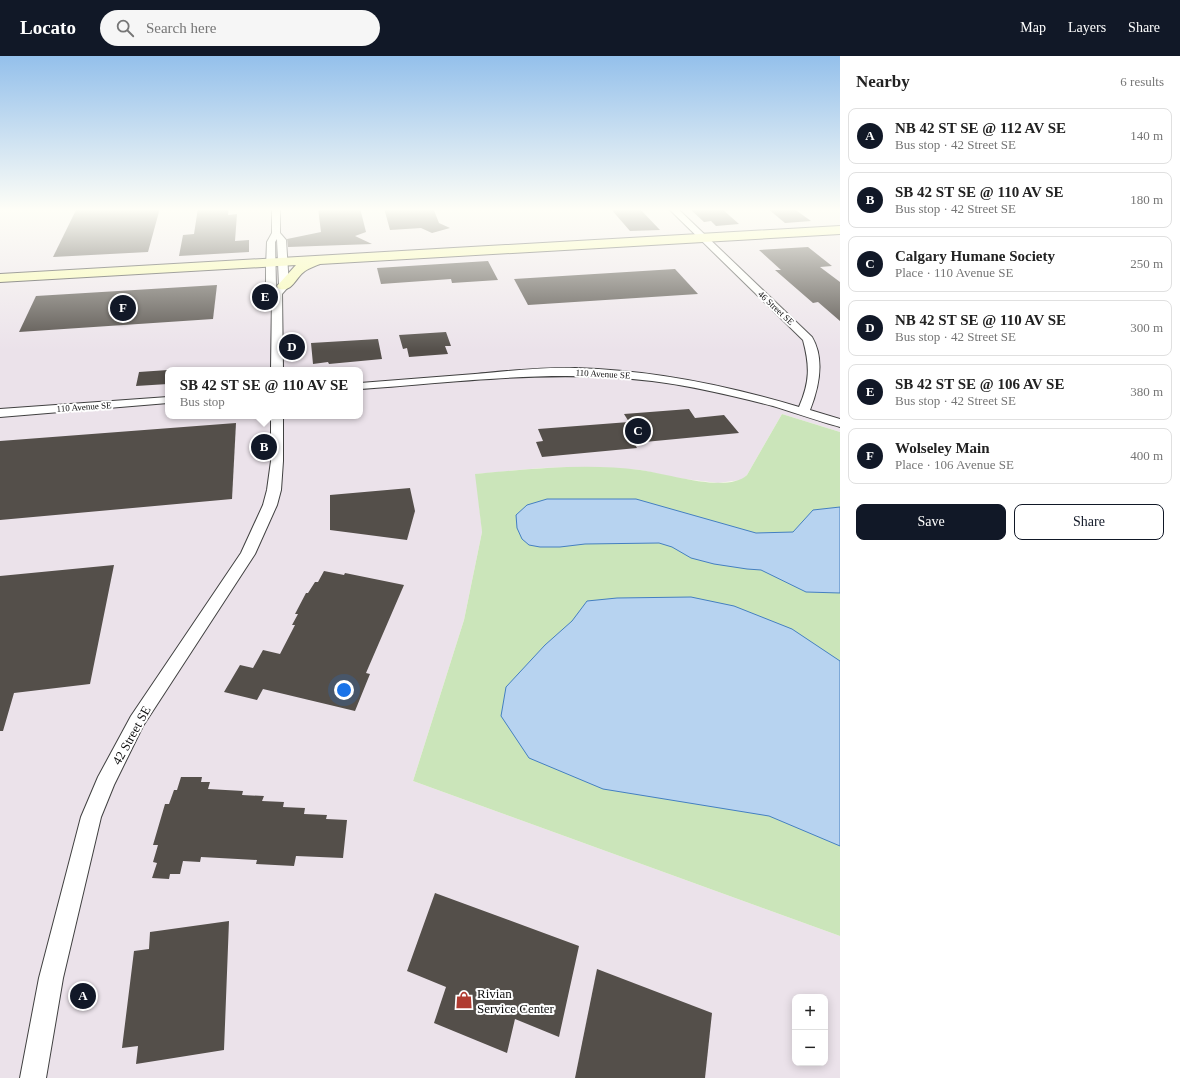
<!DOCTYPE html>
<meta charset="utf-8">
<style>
body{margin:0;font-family:Georgia,serif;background:#f6f6f6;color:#222}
.controls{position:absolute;right:12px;bottom:12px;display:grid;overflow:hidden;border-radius:8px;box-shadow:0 2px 10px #0003}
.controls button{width:36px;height:36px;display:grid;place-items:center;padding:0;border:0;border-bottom:1px solid #e0e0e0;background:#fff;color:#222;font:20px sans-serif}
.you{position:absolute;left:344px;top:634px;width:14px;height:14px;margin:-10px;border:3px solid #fff;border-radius:50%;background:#1a73e8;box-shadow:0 0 0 6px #1a73e833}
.badge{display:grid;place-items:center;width:26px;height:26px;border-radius:50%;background:#111827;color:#fff;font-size:13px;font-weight:700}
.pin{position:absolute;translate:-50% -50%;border:2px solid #fff;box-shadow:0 1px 4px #0006}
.popup{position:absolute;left:165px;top:311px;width:198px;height:52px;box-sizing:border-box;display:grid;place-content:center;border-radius:8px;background:#fff;filter:drop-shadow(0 1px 3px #0005);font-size:13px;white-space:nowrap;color:#767676}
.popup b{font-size:15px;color:#222}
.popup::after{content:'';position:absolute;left:50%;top:100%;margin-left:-8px;border:8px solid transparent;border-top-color:#fff}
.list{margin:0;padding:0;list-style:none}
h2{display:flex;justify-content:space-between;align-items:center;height:52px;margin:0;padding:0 16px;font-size:17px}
h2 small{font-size:13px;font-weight:400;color:#767676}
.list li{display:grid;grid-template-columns:26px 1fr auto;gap:12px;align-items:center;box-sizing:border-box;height:56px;margin:0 8px 8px;padding:0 8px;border:1px solid #e0e0e0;border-radius:8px}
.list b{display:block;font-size:15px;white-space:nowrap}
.list p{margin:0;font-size:13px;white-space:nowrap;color:#767676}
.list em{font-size:13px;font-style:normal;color:#767676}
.actions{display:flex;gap:8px;padding:12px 16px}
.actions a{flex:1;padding:9px 0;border:1px solid #111827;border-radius:8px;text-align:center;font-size:14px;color:#111827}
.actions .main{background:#111827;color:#fff}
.icon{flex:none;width:22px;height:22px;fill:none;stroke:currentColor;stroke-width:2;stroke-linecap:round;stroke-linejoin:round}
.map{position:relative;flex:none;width:840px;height:1022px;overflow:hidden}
header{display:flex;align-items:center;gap:24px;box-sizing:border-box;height:56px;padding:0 20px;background:#111827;color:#fff}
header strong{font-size:19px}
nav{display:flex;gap:22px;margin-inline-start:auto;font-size:14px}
.search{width:280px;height:36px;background:#f6f6f6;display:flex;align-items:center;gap:10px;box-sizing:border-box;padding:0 14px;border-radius:22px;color:#767676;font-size:15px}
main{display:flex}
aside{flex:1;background:#fff}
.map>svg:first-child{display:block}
</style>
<header>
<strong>Locato</strong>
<div class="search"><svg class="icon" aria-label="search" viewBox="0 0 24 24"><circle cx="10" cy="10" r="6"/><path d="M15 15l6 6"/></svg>Search here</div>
<nav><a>Map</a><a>Layers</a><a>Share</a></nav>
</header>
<main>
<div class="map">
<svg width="840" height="1022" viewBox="0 0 840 1022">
<rect width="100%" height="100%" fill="#fdfcee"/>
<!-- industrial -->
<path fill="#ebe2ea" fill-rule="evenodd" d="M0 152H840V376L782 358 747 419 741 424 718 427 676 422 641 414 591 411 542 412 476 418 482 476 464 564 413 725 840 880V1022H0ZM168 314H360V360H168ZM795 941H825V1007H795Z"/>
<!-- green -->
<path fill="#cbe5ba" d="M782 358 840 376V880L413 725 464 564 482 476 475 418C530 413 586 407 640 414 666 417 727 438 747 419Z"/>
<!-- water -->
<g fill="#b7d3f0" stroke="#447fc1">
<polygon points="547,443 636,443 756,477 793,476 813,454 840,451 840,537 806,536 761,514 747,513 714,508 691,502 672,491 659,487 585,488 560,491 540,491 529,489 522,483 517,472 516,459 527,449"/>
<polygon points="691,541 734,550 792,573 840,605 840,790 769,760 603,733 529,702 501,660 506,631 545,589 572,565 587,545 617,542"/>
</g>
<!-- building -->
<g fill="#544f4a">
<polygon points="77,152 160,152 148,196 53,201"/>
<polygon points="198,152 229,152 228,159 237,158 235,185 249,184 249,196 179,200 183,179 194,178"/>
<polygon points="318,152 360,152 366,176 355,180 372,188 288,191 287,183 321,176"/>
<polygon points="384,152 433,152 439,167 450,172 432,177 421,172 390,174"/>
<polygon points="610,152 639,152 660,174 630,175"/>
<polygon points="718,152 721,152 739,168 716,170 711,165 704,166 691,154"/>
<polygon points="767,152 793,152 811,165 785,167"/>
<polygon points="808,191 832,210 820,211 840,226 840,265 818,246 813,247 775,214 781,214 759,194"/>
<polygon points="488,205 498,224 452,227 451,223 381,228 377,212"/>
<polygon points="675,213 698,238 528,249 514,223"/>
<polygon points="217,229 213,263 19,276 36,240"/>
<polygon points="446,276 451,290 445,290 448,298 409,301 407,292 403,293 399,279"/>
<polygon points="378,283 382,303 329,308 328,306 313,308 311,287"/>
<polygon points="168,314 168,328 136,330 139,316"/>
<polygon points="689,353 695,362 724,359 739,377 634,387 637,392 542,401 536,386 543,385 538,373 629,366 624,358"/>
<polygon points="236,367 232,443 0,464 0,385"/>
<polygon points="410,432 415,455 407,484 330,474 330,439"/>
<polygon points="114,509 90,628 14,637 3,675 0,675 0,520"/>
<polygon points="324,515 344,519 345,517 404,529 366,617 370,618 355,655 263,633 257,644 224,636 240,609 253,612 263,594 280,598 295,569 292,569 298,558 295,558 306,537 308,537 315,526 318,526"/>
<polygon points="181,721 202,721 201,726 210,726 208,733 243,735 242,739 264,740 262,745 284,746 283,751 305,752 304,758 327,759 326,763 347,764 343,802 296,800 294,810 256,808 257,804 201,801 200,806 183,805 180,818 170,818 169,823 152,822 157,807 153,806 158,789 153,789 165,748 169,748 174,734 177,734"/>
<polygon points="435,837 579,890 559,981 515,963 507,997 434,967 446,931 407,915"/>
<polygon points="229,865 224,994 136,1008 138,990 122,992 134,895 149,893 150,876"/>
<polygon points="597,913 712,957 705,1022 575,1022"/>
</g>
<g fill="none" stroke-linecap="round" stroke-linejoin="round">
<!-- street casing -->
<g stroke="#404040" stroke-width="2">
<g id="street">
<path d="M272 152H280V177L286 184 289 230 282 238 283 314H271L272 238 266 230V211L267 186 272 177ZM277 183 279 230 277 232 276 230 275 186Z"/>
<path d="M668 152H677L812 281C825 303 819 331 810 354L840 363V371C818 365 796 357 773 350 734 340 693 330 652 325 554 313 458 326 360 333V327C398 324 437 321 475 318 508 315 542 311 575 312 651 314 726 329 799 351 810 326 810 310 803 284Z"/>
<polygon points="168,341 168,347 0,361 0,353"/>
<polygon points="271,360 283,360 283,405 281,434 277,449 255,498 143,670 114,729 101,761 63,922 46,1022 20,1022 39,922 81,761 98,721 131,660 241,497 263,449 267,434 271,405"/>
</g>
</g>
<!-- secondary casing -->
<g stroke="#2f2f2f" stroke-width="2">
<path id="secondary" d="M840 170V178L320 208C315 210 309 212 305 215 295 222 293 236 279 233L277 230 296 209 0 226V218Z"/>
</g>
<!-- street -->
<use href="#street" fill="#fff" fill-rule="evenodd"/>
<!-- secondary -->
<use href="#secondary" fill="#f6f8ae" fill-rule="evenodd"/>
</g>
<!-- sky -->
<linearGradient id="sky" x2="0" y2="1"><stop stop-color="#94c0eb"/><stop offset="0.52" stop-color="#fefef7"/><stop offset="1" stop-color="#fefef7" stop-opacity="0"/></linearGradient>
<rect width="840" height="295" fill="url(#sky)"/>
<!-- icons -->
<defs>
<g id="shop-bare" transform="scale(1.38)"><path d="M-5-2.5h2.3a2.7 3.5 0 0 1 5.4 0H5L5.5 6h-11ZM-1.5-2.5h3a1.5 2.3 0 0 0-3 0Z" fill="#b03c31" stroke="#fff" stroke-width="2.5" paint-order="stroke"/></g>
</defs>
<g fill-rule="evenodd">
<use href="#shop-bare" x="464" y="944"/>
</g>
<g text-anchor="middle" stroke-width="4" stroke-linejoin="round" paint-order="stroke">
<!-- far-street labels -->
<g font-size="9" fill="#0d0d0d" stroke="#fff">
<text transform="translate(776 252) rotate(43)" y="3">46 Street SE</text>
<text transform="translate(603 318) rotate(3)" y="3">110 Avenue SE</text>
<text transform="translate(84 351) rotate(-4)" y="3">110 Avenue SE</text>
</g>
<!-- near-street labels -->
<g font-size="13" fill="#0d0d0d" stroke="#fff">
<text transform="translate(131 679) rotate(-61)" y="5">42 Street SE</text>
</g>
<!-- near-poi labels -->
<g font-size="13" fill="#0d0d0d" stroke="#fff" text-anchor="start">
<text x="477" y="942">Rivian<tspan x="477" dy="15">Service Center</tspan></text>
</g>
</g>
</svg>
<div class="controls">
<button>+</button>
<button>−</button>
</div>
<div class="you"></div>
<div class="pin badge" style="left:83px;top:940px">A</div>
<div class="pin badge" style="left:264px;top:391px">B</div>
<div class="popup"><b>SB 42 ST SE @ 110 AV SE</b>Bus stop</div>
<div class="pin badge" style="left:638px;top:375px">C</div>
<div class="pin badge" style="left:292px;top:291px">D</div>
<div class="pin badge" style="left:265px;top:241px">E</div>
<div class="pin badge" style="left:123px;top:252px">F</div>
</div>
<aside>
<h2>Nearby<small>6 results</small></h2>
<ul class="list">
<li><span class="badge">A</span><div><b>NB 42 ST SE @ 112 AV SE</b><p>Bus stop · 42 Street SE</p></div><em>140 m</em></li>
<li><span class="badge">B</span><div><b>SB 42 ST SE @ 110 AV SE</b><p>Bus stop · 42 Street SE</p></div><em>180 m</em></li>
<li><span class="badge">C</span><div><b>Calgary Humane Society</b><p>Place · 110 Avenue SE</p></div><em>250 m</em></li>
<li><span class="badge">D</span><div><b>NB 42 ST SE @ 110 AV SE</b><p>Bus stop · 42 Street SE</p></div><em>300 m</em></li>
<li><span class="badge">E</span><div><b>SB 42 ST SE @ 106 AV SE</b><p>Bus stop · 42 Street SE</p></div><em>380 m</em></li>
<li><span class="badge">F</span><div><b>Wolseley Main</b><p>Place · 106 Avenue SE</p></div><em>400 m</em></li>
</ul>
<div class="actions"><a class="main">Save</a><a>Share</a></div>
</aside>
</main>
